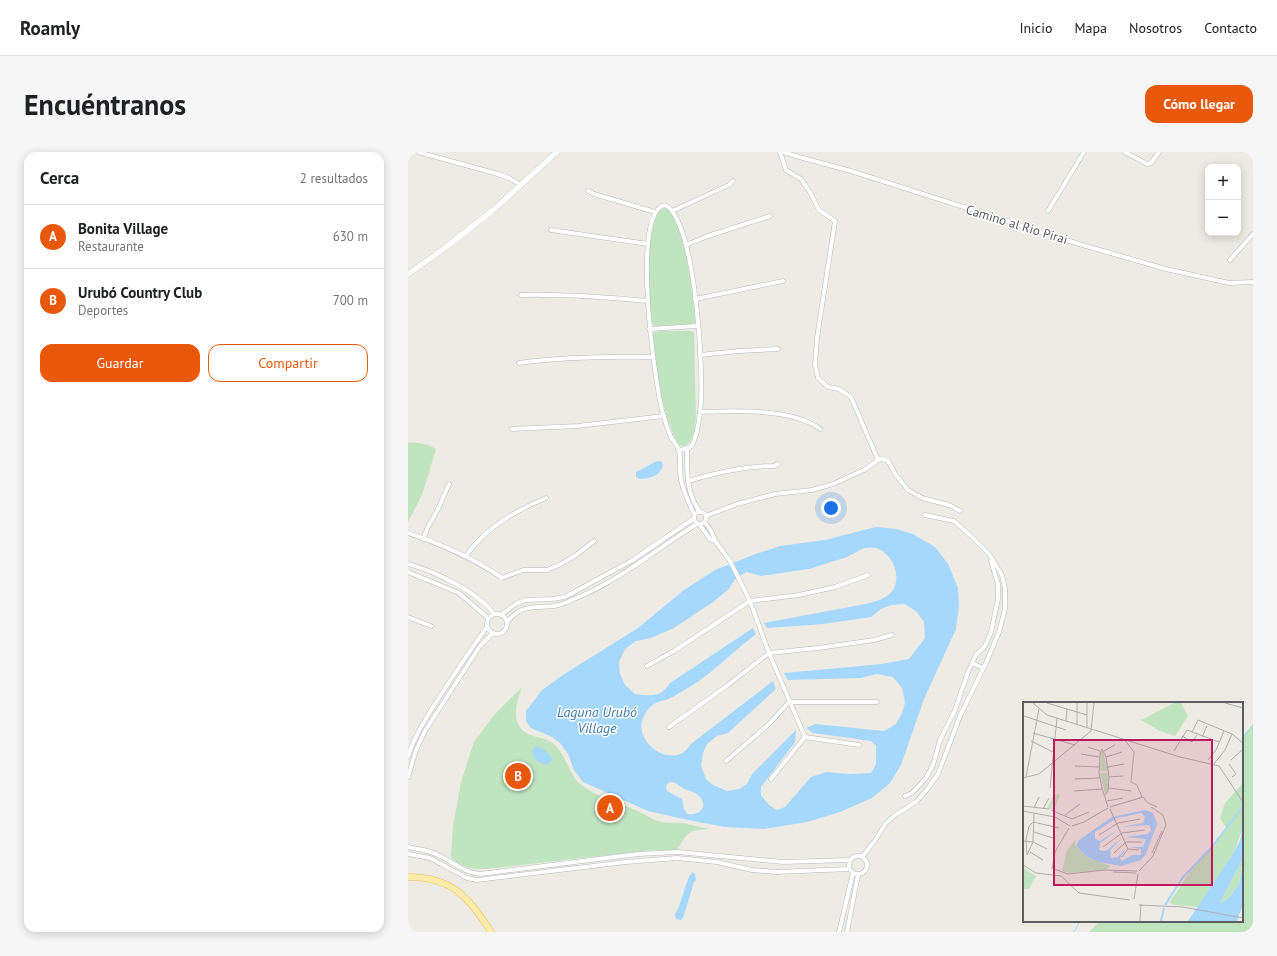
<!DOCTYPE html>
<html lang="es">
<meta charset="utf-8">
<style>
body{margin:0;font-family:"PT Sans",sans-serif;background:#f6f6f6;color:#202124}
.controls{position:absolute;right:12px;top:12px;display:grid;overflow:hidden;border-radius:8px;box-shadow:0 2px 10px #0003}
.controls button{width:36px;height:36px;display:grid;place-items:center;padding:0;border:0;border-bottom:1px solid #e0e0e0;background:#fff;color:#202124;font:20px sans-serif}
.you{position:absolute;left:423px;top:356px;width:14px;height:14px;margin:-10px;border:3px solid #fff;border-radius:50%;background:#1a73e8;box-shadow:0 0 0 6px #1a73e833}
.badge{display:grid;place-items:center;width:26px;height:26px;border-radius:50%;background:#ea580c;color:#fff;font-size:13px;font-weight:700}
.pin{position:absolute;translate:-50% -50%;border:2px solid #fff;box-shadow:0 1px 4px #0006}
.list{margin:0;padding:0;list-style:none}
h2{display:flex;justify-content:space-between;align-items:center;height:52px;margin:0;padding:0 16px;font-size:17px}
h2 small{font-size:13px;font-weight:400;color:#757577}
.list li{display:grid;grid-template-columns:26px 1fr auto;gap:12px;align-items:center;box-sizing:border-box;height:64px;padding:0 16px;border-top:1px solid #e0e0e0}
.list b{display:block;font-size:15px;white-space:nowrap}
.list p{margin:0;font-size:13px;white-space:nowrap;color:#757577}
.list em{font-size:13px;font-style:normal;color:#757577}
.actions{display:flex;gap:8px;padding:12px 16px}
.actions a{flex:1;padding:9px 0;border:1px solid #ea580c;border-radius:12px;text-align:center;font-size:14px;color:#ea580c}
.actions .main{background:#ea580c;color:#fff}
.map{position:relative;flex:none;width:845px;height:780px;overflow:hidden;border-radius:12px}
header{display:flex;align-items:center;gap:24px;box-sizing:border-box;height:56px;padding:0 20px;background:#fff;border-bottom:1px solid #e0e0e0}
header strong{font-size:19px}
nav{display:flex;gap:22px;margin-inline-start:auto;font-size:14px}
.intro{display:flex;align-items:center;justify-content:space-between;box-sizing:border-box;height:96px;padding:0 24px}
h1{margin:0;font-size:28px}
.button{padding:10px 18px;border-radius:12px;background:#ea580c;color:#fff;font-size:14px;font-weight:700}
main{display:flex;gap:24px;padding:0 24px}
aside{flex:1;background:#fff;border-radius:12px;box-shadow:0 2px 10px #0003}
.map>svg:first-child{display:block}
</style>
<header>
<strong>Roamly</strong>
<nav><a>Inicio</a><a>Mapa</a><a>Nosotros</a><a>Contacto</a></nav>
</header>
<div class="intro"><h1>Encuéntranos</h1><a class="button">Cómo llegar</a></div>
<main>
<aside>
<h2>Cerca<small>2 resultados</small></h2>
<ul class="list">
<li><span class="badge">A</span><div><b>Bonita Village</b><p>Restaurante</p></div><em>630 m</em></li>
<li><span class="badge">B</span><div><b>Urubó Country Club</b><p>Deportes</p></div><em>700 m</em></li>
</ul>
<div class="actions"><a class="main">Guardar</a><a>Compartir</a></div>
</aside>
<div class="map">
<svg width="845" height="780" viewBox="0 0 845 780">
<rect width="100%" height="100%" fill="#edebe3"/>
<!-- green -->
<g fill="#c1e4c0">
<path d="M252 56H259C279 80 284 136 287 167V170L281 173 247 174 243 170C242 144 236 75 252 56Z"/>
<path d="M251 179H284L286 181 288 265C287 275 284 301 270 292 253 258 249 221 244 183L245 181Z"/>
<path d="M0 291C10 290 20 292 28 297L14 343 0 370Z"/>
<path d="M114 535C109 549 102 570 117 580 125 586 139 585 147 593 158 603 160 619 169 629 183 644 216 652 234 661 240 664 244 668 251 669 259 672 266 670 275 671 283 673 292 675 301 677 280 678 280 680 269 698H245L79 717C62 717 56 716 43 706L45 674 53 630 66 590 87 562Z"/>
<polygon points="845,572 845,780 681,780 692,769 834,769 834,585"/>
</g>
<!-- water -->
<g fill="#a5d8fc" fill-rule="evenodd">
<path d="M249 309H253L255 312C254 323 242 327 231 327L228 325V320Z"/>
<path d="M468 375 488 377 505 382 527 395 540 412 550 436 551 454 548 477 516 547 493 613 482 631 464 646 432 660 399 670 356 677 317 675 280 668 240 659 175 630 166 618 160 602 152 591 144 585 123 576 118 569V559L134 538 158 521 230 476 276 438 307 418 345 403 372 394 417 388ZM456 396C459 396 465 395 468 396 484 401 494 423 485 438 479 447 466 450 457 452L356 471 359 476 415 472 463 465 473 457 483 453 497 452 509 460 516 470 517 486 501 507 474 512 376 521 380 528 452 526 469 522 485 525 494 536 497 551 494 561 488 572 476 579 407 572 398 576 405 581 463 589 468 594V612L463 621 441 622 418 620 403 625 377 655 369 658 361 653 353 643V635L387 590 388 578 344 622 339 632 331 637 319 639 305 633 298 627 293 614 295 601 299 592 309 584 320 581 368 537 365 529 284 591C282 593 279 598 276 600 257 613 224 588 236 564 246 545 255 552 268 543 278 537 289 531 299 523 315 510 331 495 348 482L345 476 262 531C253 546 242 544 227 542L217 533 212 522 211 510 217 497 228 489 243 486 266 476 305 450 321 437 327 427 338 420 353 424 401 417 439 405ZM262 630C267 630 269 632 273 635 279 639 286 639 291 644 301 654 292 664 279 662L276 657 274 646H272L259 639 258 633Z"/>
<path d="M129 594 138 599 145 607 139 613C131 612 124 607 124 598Z"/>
<path d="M284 720 287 722 288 728 286 730 275 766 273 768 268 767 267 762C275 750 276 731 284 720Z"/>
</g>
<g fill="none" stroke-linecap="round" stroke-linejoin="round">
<!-- stream -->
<g stroke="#a5d8fc" stroke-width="1">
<polyline points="834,586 845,573"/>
<polyline points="666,780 672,769"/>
</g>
<!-- street casing -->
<g stroke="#b6b9bd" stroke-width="5">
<g id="street">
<polyline points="10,0 90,22 101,26 113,33"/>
<polyline points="372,0 378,18 393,27 402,40 411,58 427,69 409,186 407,213 410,226 420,235 431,237 443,245 470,308"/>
<polyline points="375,0 391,5 443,19 671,92 758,117 821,131 845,130"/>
<polyline points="717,0 739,12 743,11 751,0"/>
<polyline points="843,0 845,1"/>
<polyline points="180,39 186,42 247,60"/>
<polyline points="264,59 321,33 325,29"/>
<polyline points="640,59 676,0"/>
<polyline points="143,78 240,92"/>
<polyline points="278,93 300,84 362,64"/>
<polyline points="822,108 845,82"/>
<path d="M113 143C155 142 197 145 239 149"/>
<polyline points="287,147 375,129"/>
<polyline points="241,177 289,174"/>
<polyline points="292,203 331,199 370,197"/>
<path d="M111 211C155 205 199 204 244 205"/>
<path d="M292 260C326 259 385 256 412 277"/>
<polyline points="104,277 170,274 256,264"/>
<path d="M279 297C279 319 278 342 292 360"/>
<path d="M270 298C276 297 281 298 284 293 288 286 291 269 292 260 297 227 288 68 257 53 222 59 247 233 255 262 257 269 260 278 263 285 265 289 269 293 271 298 273 307 271 319 273 328 276 341 281 351 286 362"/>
<path d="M280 329C308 321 336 314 366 314L370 312"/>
<circle cx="292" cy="366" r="6"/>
<polyline points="298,364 329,352 367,342 404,338 425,332 456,318 470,308 474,307 480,309 488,323 500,338 514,346 541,353 552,359"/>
<polyline points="297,370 303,379 308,390 322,409 342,449 361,501 397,585"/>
<polyline points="292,373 302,387 308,390"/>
<path d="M0 381C33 392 65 406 94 426L115 418H139L153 412 168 403 186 389"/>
<polyline points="15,387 19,377 31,355 41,332"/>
<path d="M58 404C77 376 106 359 138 346"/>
<path d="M0 412C26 419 70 440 86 462"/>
<polyline points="0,420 51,441 80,466"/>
<circle cx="89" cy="472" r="10"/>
<polyline points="93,463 109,451 118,448 144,447 157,445 223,409 285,367"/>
<polyline points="0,465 23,474"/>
<path d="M99 470C114 452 125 456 146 454 152 453 160 450 166 447 211 429 248 397 289 372"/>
<polyline points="564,511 575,516"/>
<polyline points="239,514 266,499 342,449 391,443 427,435 460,423"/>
<polyline points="261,575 320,533 361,501 410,496 466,488 484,483"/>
<path d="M0 604C7 583 20 563 32 544 47 521 62 498 79 475"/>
<polyline points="318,609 361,572 381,550 469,550"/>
<polyline points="0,625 8,598 17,579 72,494 85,481"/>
<polyline points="363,627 397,585 451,593"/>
<polyline points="497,644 504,641 518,626 525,613 532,588 547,558 560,520 568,503 577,494 583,480 590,447 590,432 583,409"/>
<path d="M0 695C10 697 21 698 30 703 46 710 54 720 72 722L230 702 270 700 375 710 442 708"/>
<polyline points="0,702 22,706 59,726 69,728 218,710 269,706 309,710 344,718 368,720 441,717"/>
<circle cx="450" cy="713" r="9"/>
<polyline points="454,705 466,690 478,671 486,664 509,649 521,635 530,622 552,564 578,511 591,480 597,457 597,437 594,423 581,402 564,385 546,369 517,363"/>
<polyline points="431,780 445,721"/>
<polyline points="439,780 450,723"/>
</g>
</g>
<!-- secondary casing -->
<g stroke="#b5b8bd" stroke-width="6">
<polyline id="secondary" points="0,122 37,96 84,59 149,0"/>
</g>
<!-- primary casing -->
<g stroke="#ecc05e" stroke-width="7">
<path id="primary" d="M0 725C44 725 61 745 83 780"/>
</g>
<!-- street -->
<use href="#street" stroke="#fff" stroke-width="4"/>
<!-- secondary -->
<use href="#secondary" stroke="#fff" stroke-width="5.5"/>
<!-- primary -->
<use href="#primary" stroke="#fcecaa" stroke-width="6"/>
</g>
<g text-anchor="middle" stroke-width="3" stroke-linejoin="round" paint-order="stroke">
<!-- street labels -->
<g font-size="13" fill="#5b5f63" stroke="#fff">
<text transform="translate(609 72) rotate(17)" y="5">Camino al Rio Pirai</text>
</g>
<!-- water labels -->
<g font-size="14" font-style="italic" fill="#4279ad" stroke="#fff">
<text x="189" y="565">Laguna Urubó<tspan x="189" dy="16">Village</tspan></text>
</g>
</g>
<!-- overview -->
<g transform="translate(615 550)">
<rect width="220" height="220" fill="#edebe3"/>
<path d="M151 1H158L165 14 152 34 137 29 118 18ZM78 49H80L85 69H77ZM77 71H85V87L82 92ZM220 81 219 128 211 150 176 205 150 203 147 200 166 171 204 127 197 116 202 101ZM31 92 37 93 34 101 31 108 24 106ZM53 137 52 144 65 156 88 164 82 168 46 171 39 169 44 148ZM220 156 216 182 205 197 197 201ZM0 166 13 174 6 187H0Z" fill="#c1e4c0"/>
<path d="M122 108 130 111 134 122 123 152 118 158 98 164 76 160 64 155 53 144 56 138 89 115ZM119 111 122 115 120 121 98 125 126 123 128 128 125 132 102 135 123 137 120 145H106L118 147V153H109L99 159 97 156 104 145 95 155 88 156 87 148 99 136 83 149 76 148 77 141 96 127 77 139 72 137V130L94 116ZM220 115V156L197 201 205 197 216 182 220 162V202L214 219H165L211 150 218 136Z" fill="#a5d8fc" fill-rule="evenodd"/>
<path fill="none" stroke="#a5d8fc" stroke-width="2" d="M142 203 160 175 187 147 220 105M138 219 141 206"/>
<path fill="none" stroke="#afafac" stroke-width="1" d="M10 1 24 13 157 55 196 64 220 100M24 1 64 13M202 1 220 6M1 14 43 28M43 19 44 7M54 22V1M64 25V1M169 30 175 18 209 32 220 41M10 31 52 43M159 34 169 40 174 33M179 35 184 24M101 37 111 50 108 80 114 83 119 95M8 39 30 50M65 45 77 49M81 49 92 43M151 49 164 28 196 40M58 52 76 55M83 55 99 50M185 58 193 48 201 29M208 58 220 47M191 62 202 48 209 32M206 62 213 72 209 75M52 64 76 65M85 65 101 62M3 75 16 7M86 75 100 74M0 76 16 72 68 29 71 1M52 77 77 76M27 86 34 16M86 86 108 89M51 89 79 87M82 93 85 89 86 75 83 55 79 47 77 52 76 71 79 86 85 105M84 99 100 96M0 104 26 107M87 105 120 95 125 101 134 105M11 106 16 95M20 107 26 96M87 107 105 147M28 108 49 117 66 110M0 109 32 115 47 124M42 113 57 102M10 120 6 124 3 138 4 153 10 140 11 112M10 120 36 126M49 124 61 120 85 106M11 130 30 136M76 133 95 121 117 117M0 139 10 140 24 147M80 145 99 131 122 128M7 150 20 158M91 151 103 140H119M129 151 139 129M99 155 105 147 116 148M0 163 13 171 38 174 56 191 107 198M29 167 32 150 46 126M31 167 45 172 82 168 114 169M116 169 130 154 143 123 140 113 128 105M90 170 113 171M111 197 115 172M116 203 160 205 220 216M117 219 118 202"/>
<path fill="#c2185b" fill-opacity="0.15" stroke="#c2185b" stroke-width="2" d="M31 38H189V183H31Z"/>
<rect width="220" height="220" fill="none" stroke="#5b5f63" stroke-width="2"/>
</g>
</svg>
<div class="controls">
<button>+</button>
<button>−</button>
</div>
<div class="you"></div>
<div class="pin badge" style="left:202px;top:656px">A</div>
<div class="pin badge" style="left:110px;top:624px">B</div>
</div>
</main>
